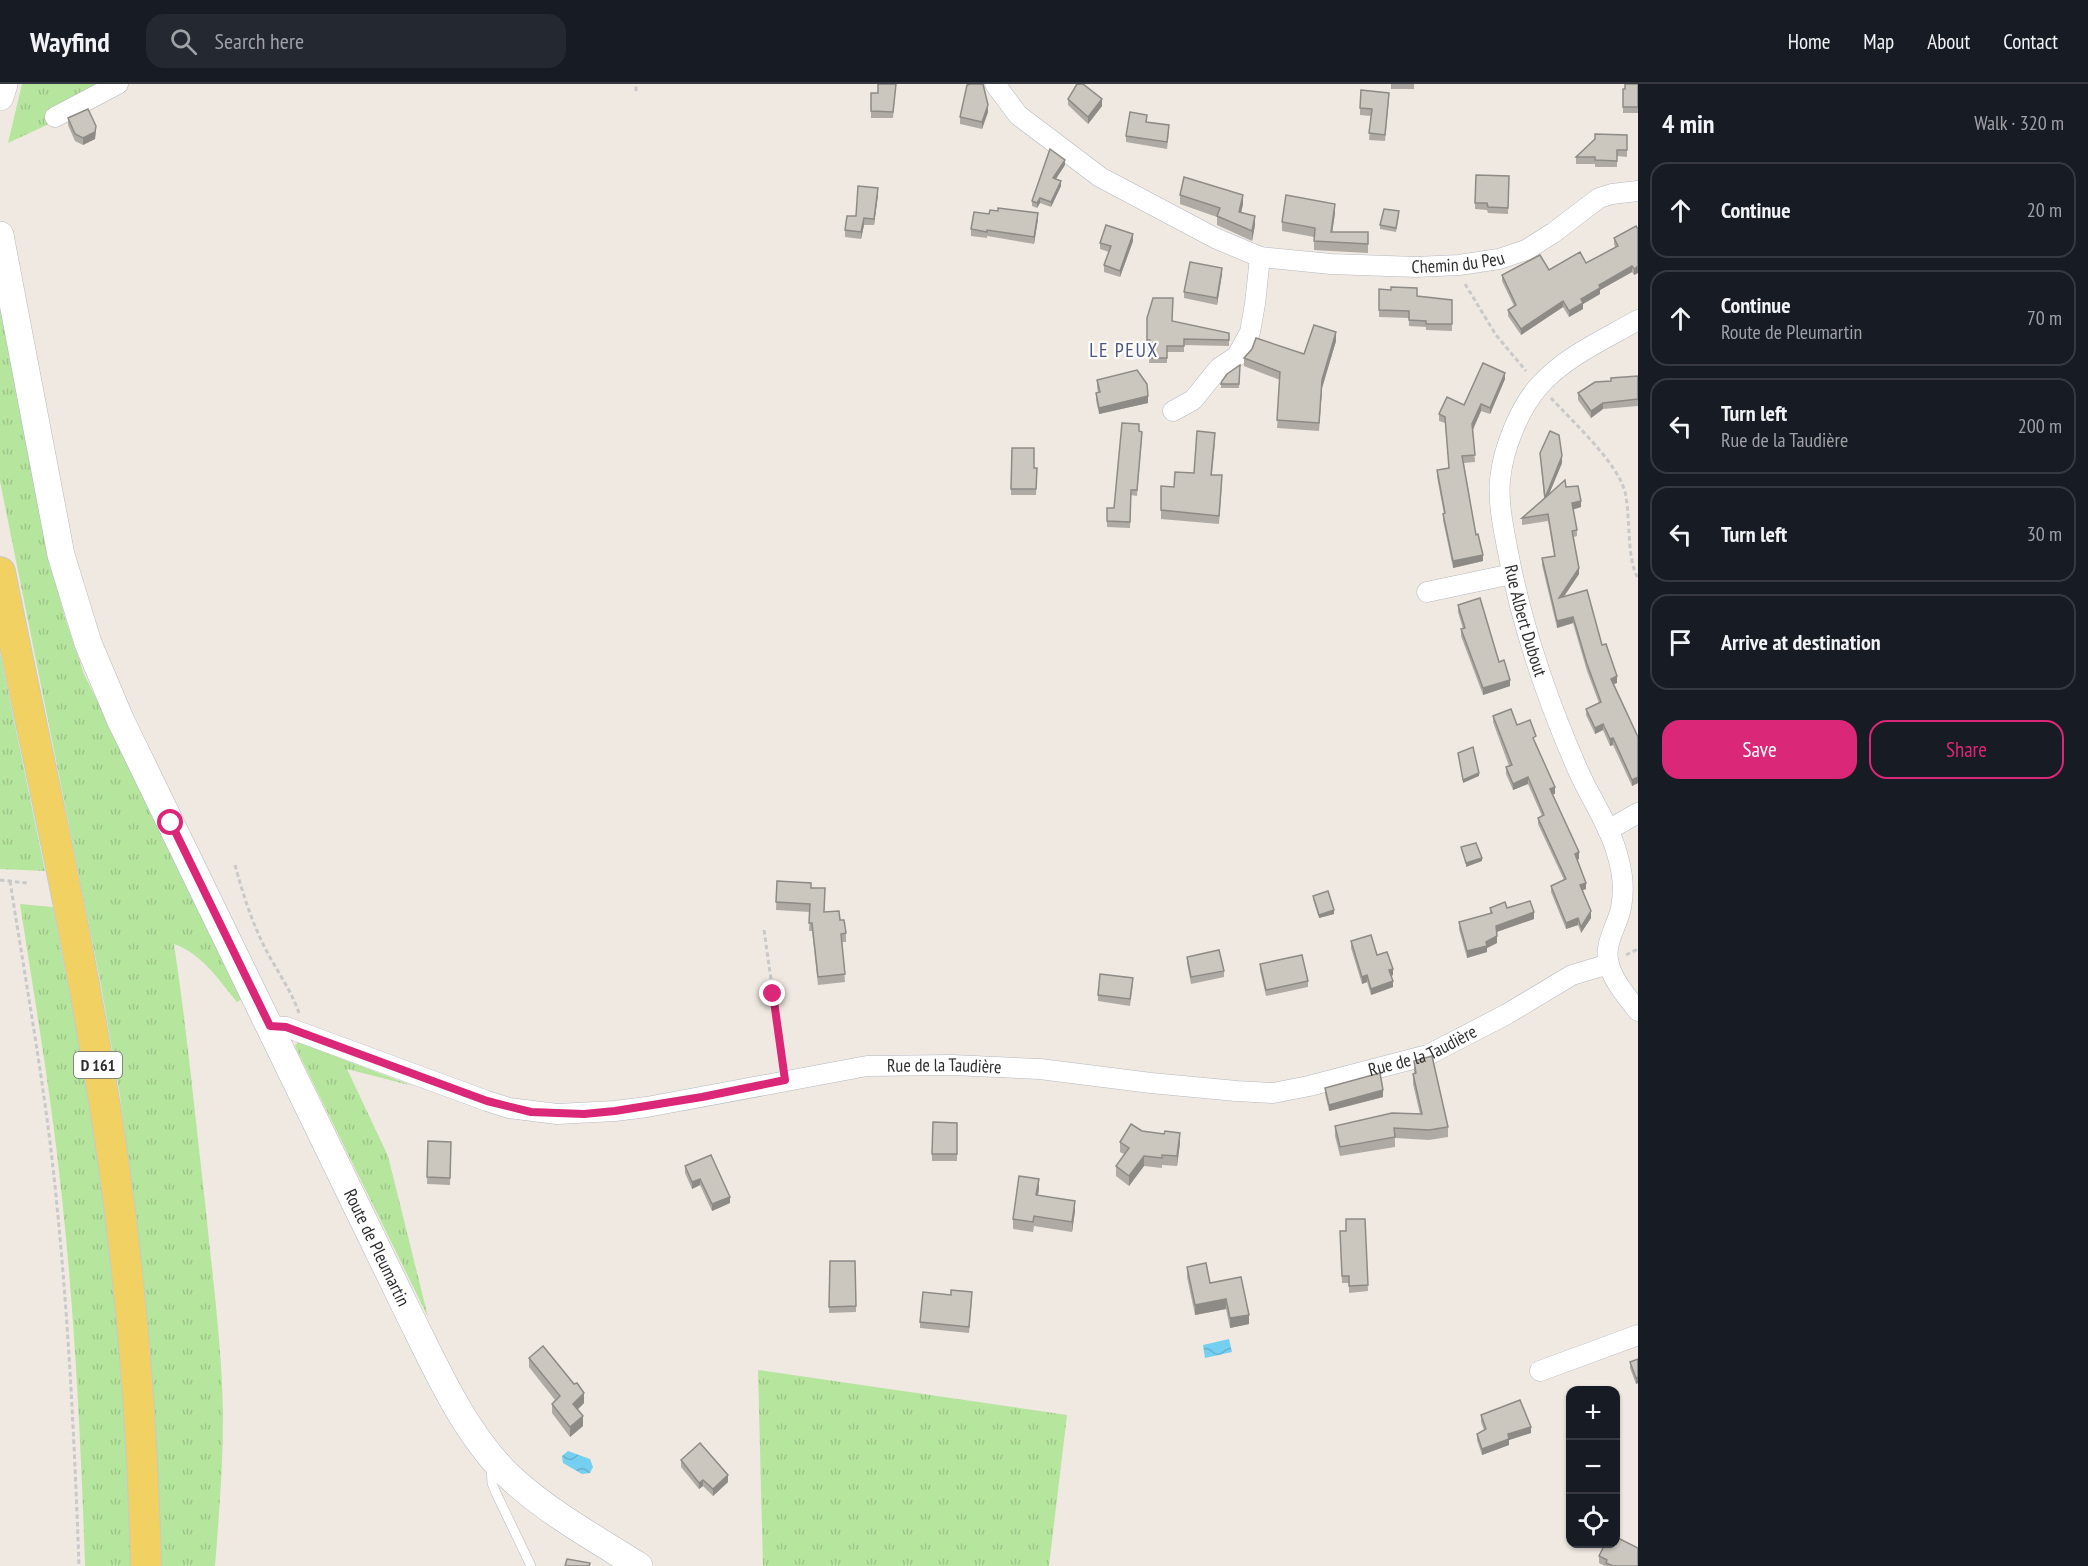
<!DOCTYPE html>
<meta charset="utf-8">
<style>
body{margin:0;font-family:"PT Sans Narrow",sans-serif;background:#242831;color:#f1f3f6}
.controls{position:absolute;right:18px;bottom:18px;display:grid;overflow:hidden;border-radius:12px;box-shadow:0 2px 4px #0004}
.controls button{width:54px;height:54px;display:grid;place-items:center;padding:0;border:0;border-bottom:2px solid #363941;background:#171b24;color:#f1f3f6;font:30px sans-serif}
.stop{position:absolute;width:18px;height:18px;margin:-14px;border:4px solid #db2777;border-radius:50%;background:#fff}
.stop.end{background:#db2777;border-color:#fff;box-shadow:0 2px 6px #0008}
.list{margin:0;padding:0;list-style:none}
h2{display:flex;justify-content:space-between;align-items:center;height:78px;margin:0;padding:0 24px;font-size:26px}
h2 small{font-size:20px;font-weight:400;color:#9ea1a6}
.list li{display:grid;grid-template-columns:39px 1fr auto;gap:18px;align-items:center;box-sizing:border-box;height:96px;margin:0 12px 12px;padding:0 12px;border:2px solid #363941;border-radius:18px}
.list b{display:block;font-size:22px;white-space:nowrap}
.list p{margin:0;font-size:20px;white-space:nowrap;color:#9ea1a6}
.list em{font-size:20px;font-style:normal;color:#9ea1a6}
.actions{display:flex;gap:12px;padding:18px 24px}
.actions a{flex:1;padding:14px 0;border:2px solid #db2777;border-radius:18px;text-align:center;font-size:21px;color:#db2777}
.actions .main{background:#db2777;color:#fff}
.icon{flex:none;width:33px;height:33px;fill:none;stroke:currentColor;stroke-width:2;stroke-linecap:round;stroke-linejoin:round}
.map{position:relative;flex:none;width:1638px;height:1482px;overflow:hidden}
header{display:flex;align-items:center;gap:36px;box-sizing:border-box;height:84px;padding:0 30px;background:#171b24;border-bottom:2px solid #363941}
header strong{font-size:28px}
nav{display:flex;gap:33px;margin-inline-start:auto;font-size:21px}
.search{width:420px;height:54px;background:#242831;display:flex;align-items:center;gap:15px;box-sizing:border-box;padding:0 21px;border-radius:18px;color:#9ea1a6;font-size:22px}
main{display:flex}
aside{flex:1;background:#171b24}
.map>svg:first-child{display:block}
</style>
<header>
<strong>Wayfind</strong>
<div class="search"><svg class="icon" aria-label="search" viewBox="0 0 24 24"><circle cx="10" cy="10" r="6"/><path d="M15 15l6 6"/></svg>Search here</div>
<nav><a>Home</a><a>Map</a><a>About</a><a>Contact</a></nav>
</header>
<main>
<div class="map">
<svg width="1638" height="1482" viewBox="0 0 1638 1482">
<defs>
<pattern id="grass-tufts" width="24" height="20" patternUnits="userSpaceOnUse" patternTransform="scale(1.5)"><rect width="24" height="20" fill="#b6e59e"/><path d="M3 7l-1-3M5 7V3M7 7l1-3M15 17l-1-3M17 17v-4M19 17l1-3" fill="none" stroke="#9dc588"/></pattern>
<pattern id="water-waves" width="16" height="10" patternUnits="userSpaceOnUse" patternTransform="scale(1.5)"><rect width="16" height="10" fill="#75cff0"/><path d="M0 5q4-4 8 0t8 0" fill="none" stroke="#66b2ce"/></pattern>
</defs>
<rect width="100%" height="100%" fill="#efe9e1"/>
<!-- grass -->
<g fill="url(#grass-tufts)">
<polygon points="22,0 102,0 45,30 49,40 8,59"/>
<path d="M0 219 49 475 65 534 84 590 244 914 237 918C218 895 202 870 174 860 187 946 195 1032 205 1118 212 1189 222 1261 223 1332 223 1382 219 1432 215 1482H161L136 1137 120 1012 100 896 0 397Z"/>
<polygon points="0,568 45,787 0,785"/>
<path d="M20 820 53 823C67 898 83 972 94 1047 114 1191 128 1336 131 1482H85C81 1359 75 1236 62 1114 52 1015 35 918 20 820Z"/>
<polygon points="298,958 413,1002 347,985 388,1072 428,1233 295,962"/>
<polygon points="758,1286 1067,1331 1049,1482 763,1482"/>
</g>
<!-- water -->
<g fill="url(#water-waves)">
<polygon points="1229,1255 1232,1268 1205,1274 1203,1261"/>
<polygon points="568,1367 590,1375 593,1383 590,1389 582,1390 563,1379 562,1372"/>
</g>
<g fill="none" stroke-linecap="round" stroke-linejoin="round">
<!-- lane casing -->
<g stroke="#b4b7c1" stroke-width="10">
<polyline id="lane" points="491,1383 492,1399 496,1409 531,1482"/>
</g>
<!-- street casing -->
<g stroke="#b4b7c1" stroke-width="21">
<g id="street">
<path id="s1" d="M995 0 1018 31 1100 93 1215 154 1260 173 1331 180 1416 183 1459 181 1499 175 1526 166 1553 149 1599 114 1612 110 1638 107"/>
<polyline points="55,33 118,0"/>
<path id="s2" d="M1638 236C1605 255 1566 272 1540 301 1519 324 1503 365 1500 396 1498 418 1503 442 1507 463 1521 540 1546 613 1577 684 1589 712 1607 737 1616 766 1622 786 1625 803 1621 824 1617 843 1603 860 1609 881 1614 898 1627 913 1638 927"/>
<polyline points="1173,327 1193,316 1219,284 1237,272 1250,248 1255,220 1260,173"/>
<polyline points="1427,508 1512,490"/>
<polyline points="1608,746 1638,729"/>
<path id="s3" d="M270 942 286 943 487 1017 509 1024 557 1030 615 1027 647 1023 867 982 952 981 1040 985 1151 999 1236 1007 1273 1009 1309 1002 1428 971 1507 930 1572 891 1609 880"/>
<polyline points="1540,1287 1638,1251"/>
</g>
</g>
<!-- secondary casing -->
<g stroke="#b4b7c1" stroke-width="28">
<g id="secondary">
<polyline points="0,13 4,0"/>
<path id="s4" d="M0 151 61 471 88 559 120 635 408 1228C436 1284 465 1351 511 1394 549 1429 596 1455 639 1482"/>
</g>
</g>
<!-- primary casing -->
<g stroke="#c9c9c9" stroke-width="32">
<path id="primary" d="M0 488C32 648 69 808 96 969 126 1138 142 1310 146 1482"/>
</g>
<!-- path -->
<g stroke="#c9c9c9" stroke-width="3" stroke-dasharray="4.5 3" stroke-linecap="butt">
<polyline points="636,7 636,0"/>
<polyline points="1465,200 1496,251 1526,287"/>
<path d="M1551 314C1573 338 1617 378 1625 408 1631 433 1626 474 1638 494"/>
<path d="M235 781C243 810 252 839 266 866 277 887 291 906 299 929"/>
<polyline points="0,796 27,799"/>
<path d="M10 797C24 887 40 976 51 1066 67 1204 74 1343 79 1482"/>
<polyline points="764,846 783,980"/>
<polyline points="1626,871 1638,865"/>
</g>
<!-- lane -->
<use href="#lane" stroke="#fff" stroke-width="9"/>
<!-- street -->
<use href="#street" stroke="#fff" stroke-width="20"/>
<!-- secondary -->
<use href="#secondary" stroke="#fff" stroke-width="27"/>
<!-- primary -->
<use href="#primary" stroke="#f2d163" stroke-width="30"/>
</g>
<!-- wall -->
<g fill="#afaba4">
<polygon points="896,0 893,34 871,34 871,9 878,9"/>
<rect x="1391" y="0" width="23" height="5"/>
<polygon points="1638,0 1638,29 1623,29 1623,5 1625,5"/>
<polygon points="1068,15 1102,22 1088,40 1068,21"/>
<polygon points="1389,15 1385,57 1369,56 1371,32 1360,31 1360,24"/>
<polygon points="988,28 982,45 960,40 960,33"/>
<polygon points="68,34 96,48 95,55 83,61 75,57 68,41"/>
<polygon points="1147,38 1169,48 1167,65 1126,58 1126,52"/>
<polygon points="1627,51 1627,73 1617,72 1617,83 1595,83 1595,80 1576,80 1576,73 1595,55"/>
<polygon points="1065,81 1056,95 1061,102 1051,123 1040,119 1037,124 1032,122 1032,117"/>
<polygon points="1509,92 1508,130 1488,129 1487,126 1475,125 1475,119"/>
<polygon points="878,111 874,141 864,141 861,155 845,153 845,146 856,132"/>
<polygon points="1180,111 1243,120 1241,129 1255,141 1252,157 1217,141 1217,133 1180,120"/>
<polygon points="1335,129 1332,148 1368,148 1368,169 1314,166 1314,153 1282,147 1282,138"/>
<polygon points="989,130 1038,135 1034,160 987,152 987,154 971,152 971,145"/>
<polygon points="1399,131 1396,148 1380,145 1380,141"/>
<polygon points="1638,145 1638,189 1634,191 1632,188 1600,206 1600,210 1583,220 1583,225 1569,233 1563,223 1521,251 1508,232 1508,226 1514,222 1502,197 1502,191 1549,186 1586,179 1615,163 1614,160 1614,154"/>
<polygon points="1133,157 1120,193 1104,188 1104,181 1109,168 1100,165 1100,159"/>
<polygon points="1222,190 1217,221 1184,214 1184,208"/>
<polygon points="1379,205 1417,212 1452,216 1452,247 1426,246 1426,243 1409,242 1409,234 1379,233"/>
<polygon points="1147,234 1172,237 1229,255 1229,262 1184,261 1184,268 1167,268 1167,279 1149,279 1150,262 1147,262"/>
<polygon points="1336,257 1322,304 1319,347 1277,344 1280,296 1244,282 1244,274 1304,270"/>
<polygon points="1240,281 1239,304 1221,304 1221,300"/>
<polygon points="1638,292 1638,322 1603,325 1591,334 1578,316 1578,309 1611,297"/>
<polygon points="1505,295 1490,330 1481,327 1473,346 1475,378 1464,379 1476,451 1483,477 1453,484 1443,436 1444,430 1437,393 1437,386 1449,384 1445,339 1439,337 1439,330 1464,321"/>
<polygon points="1097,296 1148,319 1099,330 1096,316 1096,309 1098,309 1097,303"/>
<polygon points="1139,347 1142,354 1137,412 1131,411 1130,444 1107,443 1107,424 1114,424"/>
<polygon points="1215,358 1212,391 1222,400 1219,440 1161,435 1161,402 1174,403 1194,389"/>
<polygon points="1012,364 1034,384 1037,384 1036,411 1011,411"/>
<polygon points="1540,369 1562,379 1549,410 1566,403 1581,423 1573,425 1577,446 1577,452 1574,453 1579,490 1564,512 1602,561 1617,599 1614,600 1638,653 1638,699 1632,702 1613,661 1610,662 1603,646 1595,650 1586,631 1586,625 1599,619 1587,587 1573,539 1557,544 1542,481 1542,474 1554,472 1548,437 1522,441 1522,434 1544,414"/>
<polygon points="1458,521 1499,578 1510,602 1483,611 1461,552 1461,545 1463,545 1458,528"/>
<polygon points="1493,632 1517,641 1536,659 1555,710 1553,710 1579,775 1577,776 1586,805 1583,806 1591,834 1581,849 1578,841 1566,845 1551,808 1551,802 1564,796 1538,740 1538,734 1542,732 1528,700 1513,706 1506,690 1506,683 1509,682 1493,638"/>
<polygon points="777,797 811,804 824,828 840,836 846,849 846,858 842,858 845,898 818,901 812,847 809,847 810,828 776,826"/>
<polygon points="1313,812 1334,830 1319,834 1313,815"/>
<polygon points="1490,824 1507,824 1534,835 1497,848 1497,859 1487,864 1487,868 1467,874 1459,845 1459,838 1490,829"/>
<polygon points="1351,857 1377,871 1393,891 1391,892 1393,903 1371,911 1367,898 1362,900 1351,864"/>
<polygon points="1187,873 1224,887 1224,893 1191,900 1187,879"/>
<polygon points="1260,880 1308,897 1308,903 1266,912 1260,886"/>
<polygon points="1133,900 1130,922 1098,917 1098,911"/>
<polygon points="1414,977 1448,1043 1448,1053 1429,1056 1395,1054 1395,1063 1340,1072 1335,1052 1335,1042 1420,1030 1413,1000 1413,990 1414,989"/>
<polygon points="1325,1004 1383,1013 1329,1027 1325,1010"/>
<polygon points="957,1039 957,1077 932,1077 932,1070"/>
<polygon points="1142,1047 1180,1059 1177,1082 1162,1081 1162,1084 1144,1082 1129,1102 1116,1092 1116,1082 1124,1070 1120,1068 1120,1058"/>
<polygon points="428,1057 451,1058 450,1101 427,1100"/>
<polygon points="685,1082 730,1119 712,1127 700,1101 692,1105 685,1089"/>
<polygon points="1039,1105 1038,1111 1075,1127 1072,1148 1034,1142 1033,1148 1013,1145 1013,1135"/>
<polygon points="1365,1135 1368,1207 1349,1209 1349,1199 1342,1199 1340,1147 1346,1147"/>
<polygon points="830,1177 856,1222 856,1228 829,1229"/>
<polygon points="1187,1183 1210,1199 1249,1240 1230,1244 1226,1225 1195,1231 1187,1193"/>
<polygon points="951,1211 972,1215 969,1249 920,1244 920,1238"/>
<polygon points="529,1274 584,1319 578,1325 583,1342 570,1353 552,1329 552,1320 555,1316 529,1283"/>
<polygon points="1638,1275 1638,1299 1636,1300 1630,1284 1630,1278"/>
<polygon points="1481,1331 1531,1349 1509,1356 1509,1361 1482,1371 1477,1356 1477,1350 1484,1346 1481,1338"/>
<polygon points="681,1376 728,1398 713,1412 703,1402 699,1405 681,1383"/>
<polygon points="1599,1472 1638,1482 1605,1482 1599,1479"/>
</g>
<!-- shaded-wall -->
<g fill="#8e8b86">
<polygon points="1102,15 1102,22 1088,40 1088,33"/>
<polygon points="988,21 988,28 982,45 982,38"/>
<polygon points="96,42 95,55 83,61 83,54"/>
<polygon points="1065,76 1065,81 1053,99 1053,94"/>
<polygon points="1061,97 1061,102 1051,123 1051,118"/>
<polygon points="878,104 878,111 874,141 874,135"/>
<polygon points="1243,111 1243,120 1239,137 1239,128"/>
<polygon points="1040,114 1040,119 1037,124 1037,119"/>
<polygon points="1335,120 1335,129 1331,157 1331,148"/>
<polygon points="1038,129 1038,135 1034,160 1034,153"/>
<polygon points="1255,132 1255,141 1252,157 1252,147"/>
<polygon points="864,134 864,141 861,155 861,148"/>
<polygon points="1133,150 1133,157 1120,193 1120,187"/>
<polygon points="1632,182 1632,188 1600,206 1600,210 1583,220 1583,225 1569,233 1569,227 1581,215 1599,201"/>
<polygon points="1638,182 1638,189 1634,191 1634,185"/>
<polygon points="1222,184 1222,190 1217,221 1217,214"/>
<polygon points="1563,217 1563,223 1521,251 1521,245"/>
<polygon points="1336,248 1336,257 1322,304 1319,347 1322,296"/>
<polygon points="1505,289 1505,295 1490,330 1490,324"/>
<polygon points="1148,312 1148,319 1099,330 1099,324"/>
<polygon points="1603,319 1603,325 1591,334 1591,327"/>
<polygon points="1481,320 1481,327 1472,347 1472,340"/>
<polygon points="1562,372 1562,379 1545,420 1545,414"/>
<polygon points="1581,417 1581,423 1572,426 1572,419"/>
<polygon points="1483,471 1483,477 1453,484 1453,477"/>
<polygon points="1579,484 1579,490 1559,520 1559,514"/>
<polygon points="1573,533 1573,539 1557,544 1557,537"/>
<polygon points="1617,592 1617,599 1611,601 1611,595"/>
<polygon points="1510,596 1510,602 1483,611 1483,604"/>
<polygon points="1603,640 1603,646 1595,650 1595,644"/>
<polygon points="1613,654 1613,661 1610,662 1610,655"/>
<polygon points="1479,689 1479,692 1463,699 1463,696"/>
<polygon points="1528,693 1528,700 1513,706 1513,700"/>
<polygon points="1638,693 1638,699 1632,702 1632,696"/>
<polygon points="1555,703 1555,710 1550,711 1550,705"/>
<polygon points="1579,768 1579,775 1575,777 1575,770"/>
<polygon points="1482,774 1482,777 1466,783 1466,779"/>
<polygon points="1586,799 1586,805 1580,807 1580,801"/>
<polygon points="1334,826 1334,830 1319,834 1319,831"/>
<polygon points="1591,827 1591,834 1581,849 1581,843"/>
<polygon points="1534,828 1534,835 1496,848 1496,842"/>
<polygon points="1578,834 1578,841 1566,845 1566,839"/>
<polygon points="1497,852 1497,859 1487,864 1487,868 1467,874 1467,867"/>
<polygon points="1393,885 1393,891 1389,893 1389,886"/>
<polygon points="1367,891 1367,898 1362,900 1362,893"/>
<polygon points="1393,897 1393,903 1371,911 1371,905"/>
<polygon points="1383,1006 1383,1013 1329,1027 1329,1021"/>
<polygon points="1180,1049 1180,1059 1177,1082 1177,1072"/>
<polygon points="1144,1072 1144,1082 1129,1102 1129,1092"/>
<polygon points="700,1095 700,1101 692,1105 692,1098"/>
<polygon points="1039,1095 1039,1105 1036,1121 1036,1111"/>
<polygon points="730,1113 730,1119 712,1127 712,1120"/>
<polygon points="1075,1117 1075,1127 1072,1148 1072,1138"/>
<polygon points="1226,1215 1226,1225 1195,1231 1195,1221"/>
<polygon points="1249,1231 1249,1240 1230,1244 1230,1234"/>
<polygon points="1638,1293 1638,1299 1636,1300 1636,1294"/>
<polygon points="584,1309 584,1319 573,1330 573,1320"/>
<polygon points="583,1332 583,1342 570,1353 570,1343"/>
<polygon points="1531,1343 1531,1349 1509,1356 1509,1361 1482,1371 1482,1365 1508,1350"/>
<polygon points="728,1391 728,1398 713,1412 713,1405"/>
<polygon points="703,1396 703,1402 699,1405 699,1399"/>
</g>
<!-- building -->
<g fill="#cbc7bf" stroke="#8e8b86" stroke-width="1.5">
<polygon points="878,0 896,0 893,28 871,27 871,9 878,9"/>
<polygon points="970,0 983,0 988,21 982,38 960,33 967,1"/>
<polygon points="1077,0 1083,0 1102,15 1088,33 1068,15"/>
<polygon points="1625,0 1638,0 1638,23 1623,23 1623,5 1625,5"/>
<polygon points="1361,6 1389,9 1385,51 1369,49 1372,25 1360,24"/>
<polygon points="88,25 96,42 95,48 83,54 75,50 68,34"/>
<polygon points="1130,28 1147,31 1146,38 1169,41 1167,58 1126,52"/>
<polygon points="1595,50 1627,51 1627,66 1617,66 1617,77 1595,76 1595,73 1576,73 1595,55"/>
<polygon points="1050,65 1065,76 1053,94 1061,97 1051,118 1040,114 1037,119 1032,117"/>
<polygon points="1476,91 1509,92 1508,124 1488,123 1487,119 1475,119"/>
<polygon points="1184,93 1243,111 1239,128 1255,132 1252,147 1217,132 1220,124 1180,111"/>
<polygon points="858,102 878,104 874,135 864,134 861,148 845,146 847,132 856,132"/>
<polygon points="1286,111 1335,120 1331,148 1368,148 1368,160 1314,157 1315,144 1282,138"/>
<polygon points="998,124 1038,129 1034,153 987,146 987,148 971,145 974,128 989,130 990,126 998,127"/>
<polygon points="1384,125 1399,127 1396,144 1380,141"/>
<polygon points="1106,141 1133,150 1120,187 1104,181 1111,162 1100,159"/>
<polygon points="1636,142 1638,145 1638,182 1634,185 1632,182 1599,201 1600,204 1581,215 1583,219 1569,227 1563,217 1521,245 1508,226 1516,221 1502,191 1540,171 1549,186 1580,168 1586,179 1618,162 1614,154"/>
<polygon points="1190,178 1222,184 1217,214 1184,208"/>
<polygon points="1391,203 1417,204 1417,212 1452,216 1452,240 1426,240 1426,237 1409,236 1409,227 1379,226 1379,205 1391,206"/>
<polygon points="1153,214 1173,214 1172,237 1229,249 1229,256 1184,255 1184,262 1167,262 1167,274 1149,274 1150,256 1147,256 1147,234"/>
<polygon points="1314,241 1336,248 1322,296 1319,339 1277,336 1280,288 1244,274 1252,265 1256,254 1304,270"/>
<polygon points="1483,279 1505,289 1490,324 1481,320 1472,340 1475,371 1462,372 1476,451 1478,450 1483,471 1453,477 1443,430 1445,429 1437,386 1449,384 1445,333 1439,330 1447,313 1464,321"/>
<polygon points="1240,281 1239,300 1221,300 1222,297 1227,290"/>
<polygon points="1137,286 1147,300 1148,312 1099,324 1096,309 1100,308 1097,296"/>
<polygon points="1638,292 1638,315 1603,319 1591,327 1578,309 1595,298 1611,297 1611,294"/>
<polygon points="1122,339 1139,340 1139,347 1142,348 1137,406 1131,406 1130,438 1107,437 1107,424 1114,424"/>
<polygon points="1197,347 1215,349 1211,391 1222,391 1219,432 1161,426 1161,402 1174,403 1175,388 1194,389"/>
<polygon points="1550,347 1559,351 1562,372 1545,414 1565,396 1566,403 1578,402 1581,417 1572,419 1577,446 1572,447 1579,484 1559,514 1587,506 1602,561 1606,560 1617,592 1611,595 1638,653 1638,693 1632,696 1613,654 1610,655 1603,640 1595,644 1586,625 1601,618 1587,580 1573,533 1557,537 1542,474 1555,472 1548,430 1522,434 1545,414 1540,369"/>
<polygon points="1012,364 1034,364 1034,384 1037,384 1036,405 1011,405"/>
<polygon points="1480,514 1499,578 1504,576 1510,596 1483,604 1461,545 1465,544 1458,521"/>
<polygon points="1511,625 1517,641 1530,636 1536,652 1533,654 1555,703 1550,705 1579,768 1575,770 1586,799 1580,801 1591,827 1581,843 1578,834 1566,839 1551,802 1566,795 1538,734 1544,731 1528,693 1513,700 1506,683 1512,681 1493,632"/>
<polygon points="1473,663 1479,689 1463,696 1458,669"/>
<polygon points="1476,759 1482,774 1466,779 1461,763"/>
<polygon points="777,797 811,799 811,804 825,804 824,828 839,827 840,836 844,836 846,849 841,850 845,890 818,893 812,839 809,839 810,820 776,818"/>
<polygon points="1328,807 1334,826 1319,831 1313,812"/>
<polygon points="1530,817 1534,828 1496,842 1497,852 1486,858 1487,862 1467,867 1459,838 1492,829 1490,824 1505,818 1507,824"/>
<polygon points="1371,851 1377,871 1387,868 1393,885 1389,886 1393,897 1371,905 1367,891 1362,893 1351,857"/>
<polygon points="1219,866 1224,887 1191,893 1187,873"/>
<polygon points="1302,871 1308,897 1266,906 1260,880"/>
<polygon points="1100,890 1133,894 1130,915 1098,911"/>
<polygon points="1432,972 1448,1043 1429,1046 1394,1044 1395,1053 1340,1063 1335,1042 1392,1029 1422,1030 1413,990 1416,989 1414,977"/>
<polygon points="1380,989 1383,1006 1329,1021 1325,1004"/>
<polygon points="933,1038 957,1039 957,1070 932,1070"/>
<polygon points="1131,1040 1142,1047 1164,1050 1165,1047 1180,1049 1177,1072 1162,1071 1162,1074 1144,1072 1129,1092 1116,1082 1129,1064 1120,1058"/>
<polygon points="428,1057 451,1058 450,1094 427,1093"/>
<polygon points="711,1071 730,1113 712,1120 700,1095 692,1098 685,1082"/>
<polygon points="1019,1092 1039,1095 1036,1111 1075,1117 1072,1138 1034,1132 1033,1138 1013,1135"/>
<polygon points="1346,1135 1365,1135 1368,1201 1349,1202 1349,1192 1342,1192 1340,1147 1346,1147"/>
<polygon points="830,1177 855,1177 856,1222 829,1223"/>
<polygon points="1206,1179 1210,1199 1241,1193 1249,1231 1230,1234 1226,1215 1195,1221 1187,1183"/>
<polygon points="951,1206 972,1208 969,1243 920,1238 923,1208 951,1211"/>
<polygon points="543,1262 574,1300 577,1299 584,1309 573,1320 583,1332 570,1343 552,1320 560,1312 529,1274"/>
<polygon points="1638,1275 1638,1293 1636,1294 1630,1278"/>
<polygon points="1520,1316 1531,1343 1508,1350 1509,1355 1482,1365 1477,1350 1486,1345 1481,1331"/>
<polygon points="700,1359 728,1391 713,1405 703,1396 699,1399 681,1376"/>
<polygon points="1616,1453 1638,1464 1638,1482 1613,1482 1606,1479 1607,1476 1599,1472 1605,1460 1616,1460"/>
<polygon points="567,1475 590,1479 589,1482 565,1482"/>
</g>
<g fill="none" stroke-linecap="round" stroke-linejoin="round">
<!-- route -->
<polyline stroke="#db2777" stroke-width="8" points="171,739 270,942 286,943 487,1017 531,1028 584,1030 615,1027 702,1013 785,996 773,910"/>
</g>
<g text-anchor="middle" stroke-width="4.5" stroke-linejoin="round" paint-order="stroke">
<!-- shield labels -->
<rect fill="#fff" stroke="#6d6d6d" stroke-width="1.5" x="74" y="968" width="48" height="26" rx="4.5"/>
<g font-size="16" font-weight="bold" fill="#2e2e2e">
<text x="98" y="987">D 161</text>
</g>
<!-- street labels -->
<g font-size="18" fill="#2e2e2e" stroke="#fff">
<text dy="6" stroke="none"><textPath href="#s1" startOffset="519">Chemin du Peu</textPath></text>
<text dy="6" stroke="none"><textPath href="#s2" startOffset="366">Rue Albert Dubout</textPath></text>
<text dy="6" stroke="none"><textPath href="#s3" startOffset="1179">Rue de la Taudière</textPath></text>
<text dy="6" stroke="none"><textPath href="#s3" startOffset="693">Rue de la Taudière</textPath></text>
<text dy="6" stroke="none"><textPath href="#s4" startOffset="1088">Route de Pleumartin</textPath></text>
</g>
<!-- neighbourhood labels -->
<g font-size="20" letter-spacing="1.5" fill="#4d5680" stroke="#fff">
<text x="1124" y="273">LE PEUX</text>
</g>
</g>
</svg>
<div class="controls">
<button>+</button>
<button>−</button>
<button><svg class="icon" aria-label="locate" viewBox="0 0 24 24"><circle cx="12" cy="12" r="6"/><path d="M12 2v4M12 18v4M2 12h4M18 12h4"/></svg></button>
</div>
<div class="stop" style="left:171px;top:739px"></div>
<div class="stop end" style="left:773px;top:910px"></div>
</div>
<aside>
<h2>4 min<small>Walk · 320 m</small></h2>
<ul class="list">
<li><svg class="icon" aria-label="ahead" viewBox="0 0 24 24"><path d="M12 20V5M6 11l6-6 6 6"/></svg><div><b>Continue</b></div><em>20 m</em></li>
<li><svg class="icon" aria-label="ahead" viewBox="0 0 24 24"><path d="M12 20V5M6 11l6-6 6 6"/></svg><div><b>Continue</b><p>Route de Pleumartin</p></div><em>70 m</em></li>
<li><svg class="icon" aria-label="left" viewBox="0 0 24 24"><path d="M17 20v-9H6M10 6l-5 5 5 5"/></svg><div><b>Turn left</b><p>Rue de la Taudière</p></div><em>200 m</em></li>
<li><svg class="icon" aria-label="left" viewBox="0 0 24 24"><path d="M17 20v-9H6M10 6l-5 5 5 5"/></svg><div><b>Turn left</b></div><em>30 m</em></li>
<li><svg class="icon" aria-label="arrive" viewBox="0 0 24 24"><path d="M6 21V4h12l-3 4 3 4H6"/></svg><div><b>Arrive at destination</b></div></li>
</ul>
<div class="actions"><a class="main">Save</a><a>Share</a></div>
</aside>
</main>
